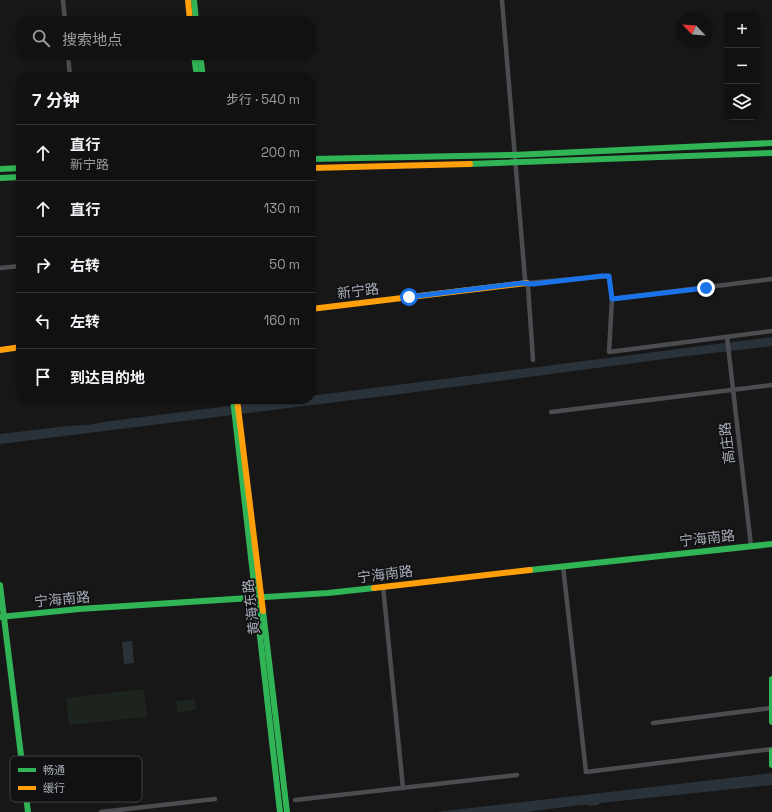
<!DOCTYPE html>
<html lang="zh">
<meta charset="utf-8">
<style>
body{margin:0;font-family:"Space Grotesk","Noto Sans SC",sans-serif;background:#1e1f1f;color:#f1f3f6}
.controls{position:absolute;right:12px;top:12px;display:grid;overflow:hidden;border-radius:8px;box-shadow:0 1px 3px #0004}
.controls button{width:36px;height:36px;display:grid;place-items:center;padding:0;border:0;border-bottom:1px solid #303131;background:#111;color:#f1f3f6;font:20px sans-serif}
.compass{position:absolute;left:676px;top:12px;width:36px;height:36px;border-radius:50%;background:#111;box-shadow:0 1px 3px #0004;rotate:295deg}
.stop{position:absolute;width:12px;height:12px;margin:-9px;border:3px solid #1a73e8;border-radius:50%;background:#fff}
.stop.end{background:#1a73e8;border-color:#fff;box-shadow:0 1px 4px #0008}
.list{margin:0;padding:0;list-style:none}
h2{display:flex;justify-content:space-between;align-items:center;height:52px;margin:0;padding:0 16px;font-size:17px}
h2 small{font-size:13px;font-weight:400;color:#9c9d9f}
.list li{display:grid;grid-template-columns:26px 1fr auto;gap:12px;align-items:center;box-sizing:border-box;height:56px;padding:0 16px;border-top:1px solid #303131}
.list b{display:block;font-size:15px;white-space:nowrap}
.list p{margin:0;font-size:13px;white-space:nowrap;color:#9c9d9f}
.list em{font-size:13px;font-style:normal;color:#9c9d9f}
.icon{flex:none;width:22px;height:22px;fill:none;stroke:currentColor;stroke-width:2;stroke-linecap:round;stroke-linejoin:round}
.map{position:relative;flex:none;width:772px;height:812px;overflow:hidden}
.search{position:absolute;background:#111;box-shadow:0 1px 3px #0004;left:16px;top:16px;width:300px;height:44px;display:flex;align-items:center;gap:10px;box-sizing:border-box;padding:0 14px;border-radius:16px;color:#9c9d9f;font-size:15px}
.panel{position:absolute;background:#111;box-shadow:0 1px 3px #0004;left:16px;top:72px;width:300px;height:332px;border-radius:16px}
.map>svg:first-child{display:block}
</style>
<div class="map">
<svg width="772" height="812" viewBox="0 0 772 812">
<rect width="100%" height="100%" fill="#171717"/>
<!-- green -->
<g fill="#1d241e">
<polygon points="144,689 147,717 69,725 66,698"/>
<polygon points="195,699 196,710 178,713 176,701"/>
</g>
<!-- water -->
<g fill="#2a3239">
<polygon points="772,337 772,346 687,356 393,395 0,444 0,434 67,426 88,425 103,422 285,399 311,399 311,396"/>
<polygon points="132,641 134,663 124,664 122,642"/>
<polygon points="772,773 772,785 600,803 597,805 590,806 588,805 581,805 526,812 436,812"/>
</g>
<g fill="none" stroke-linecap="round" stroke-linejoin="round">
<!-- street -->
<g stroke="#4b4c50" stroke-width="4.5">
<polyline points="63,0 65,21"/>
<polyline points="502,0 525,279 528,286 533,360"/>
<polyline points="68,55 70,77"/>
<polyline points="0,268 21,266"/>
<polyline points="527,283 609,276 612,299 772,279"/>
<polyline points="612,299 609,352 772,331"/>
<polyline points="727,337 751,546"/>
<polyline points="551,412 772,385"/>
<polyline points="563,566 586,772 772,749"/>
<polyline points="383,586 403,788"/>
<polyline points="653,723 771,708"/>
<polyline points="295,800 517,775"/>
<polyline points="101,812 215,799"/>
</g>
<!-- fast -->
<g stroke="#30b455" stroke-width="6">
<polyline points="194,0 196,21"/>
<polyline points="194,55 197,77"/>
<polyline points="200,55 203,77"/>
<polyline points="311,159 514,155 772,143"/>
<polyline points="470,164 772,153"/>
<polyline points="0,169 21,168"/>
<polyline points="0,178 21,177"/>
<polyline points="233,399 280,812"/>
<polyline points="530,570 772,544"/>
<polyline points="0,585 28,812"/>
<polyline points="263,611 287,812"/>
<polyline points="0,617 79,609 328,593 374,588"/>
<polyline points="772,679 772,722"/>
<polyline points="772,751 772,765"/>
</g>
<!-- slow -->
<g stroke="#ff9f0a" stroke-width="6">
<polyline points="188,0 190,21"/>
<polyline points="311,168 470,164"/>
<polyline points="311,309 527,283"/>
<polyline points="0,350 21,347"/>
<polyline points="237,399 263,611"/>
<polyline points="374,588 530,570"/>
</g>
</g>
<g fill="none" stroke-linecap="round" stroke-linejoin="round">
<!-- route -->
<polyline stroke="#1a73e8" stroke-width="5" points="409,297 523,283 533,284 602,276 609,276 612,299 706,288"/>
</g>
<g text-anchor="middle" stroke-width="3.5" stroke-linejoin="round" paint-order="stroke">
<!-- street labels -->
<g font-size="14" fill="#a8adb8" stroke="#111113">
<text transform="translate(358 291) rotate(-7)" y="5">新宁路</text>
<text transform="translate(727 443) rotate(-97)" y="5">高庄路</text>
<text transform="translate(707 538) rotate(-6)" y="5">宁海南路</text>
<text transform="translate(385 574) rotate(-7)" y="5">宁海南路</text>
<text transform="translate(62 599) rotate(-5)" y="5">宁海南路</text>
<text transform="translate(251 607) rotate(-97)" y="5">黄海东路</text>
</g>
</g>
<!-- legend -->
<rect x="10" y="756" width="132" height="46" rx="6" fill="#111113" stroke="#3e4045" stroke-width="1"/>
<rect x="18" y="768" width="18" height="4" fill="#30b455"/>
<rect x="18" y="786" width="18" height="4" fill="#ff9f0a"/>
<g font-size="11" fill="#a8adb8">
<text x="43" y="774">畅通</text>
<text x="43" y="792">缓行</text>
</g>
</svg>
<div class="controls">
<button>+</button>
<button>−</button>
<button><svg class="icon" aria-label="layers" viewBox="0 0 24 24"><path d="M12 4l9 5-9 5-9-5zM3 14l9 5 9-5"/></svg></button>
</div>
<svg class="compass" viewBox="-18 -18 36 36"><path d="M0-13l5 13h-10z" fill="#e53935"/><path d="M0 13l5-13h-10z" fill="#9c9d9f"/></svg>
<div class="stop" style="left:409px;top:297px"></div>
<div class="stop end" style="left:706px;top:288px"></div>
<div class="search"><svg class="icon" aria-label="search" viewBox="0 0 24 24"><circle cx="10" cy="10" r="6"/><path d="M15 15l6 6"/></svg>搜索地点</div>
<section class="panel">
<h2>7 分钟<small>步行 · 540 m</small></h2>
<ul class="list">
<li><svg class="icon" aria-label="ahead" viewBox="0 0 24 24"><path d="M12 20V5M6 11l6-6 6 6"/></svg><div><b>直行</b><p>新宁路</p></div><em>200 m</em></li>
<li><svg class="icon" aria-label="ahead" viewBox="0 0 24 24"><path d="M12 20V5M6 11l6-6 6 6"/></svg><div><b>直行</b></div><em>130 m</em></li>
<li><svg class="icon" aria-label="right" viewBox="0 0 24 24"><path d="M7 20v-9h11M14 6l5 5-5 5"/></svg><div><b>右转</b></div><em>50 m</em></li>
<li><svg class="icon" aria-label="left" viewBox="0 0 24 24"><path d="M17 20v-9H6M10 6l-5 5 5 5"/></svg><div><b>左转</b></div><em>160 m</em></li>
<li><svg class="icon" aria-label="arrive" viewBox="0 0 24 24"><path d="M6 21V4h12l-3 4 3 4H6"/></svg><div><b>到达目的地</b></div></li>
</ul>
</section>
</div>
